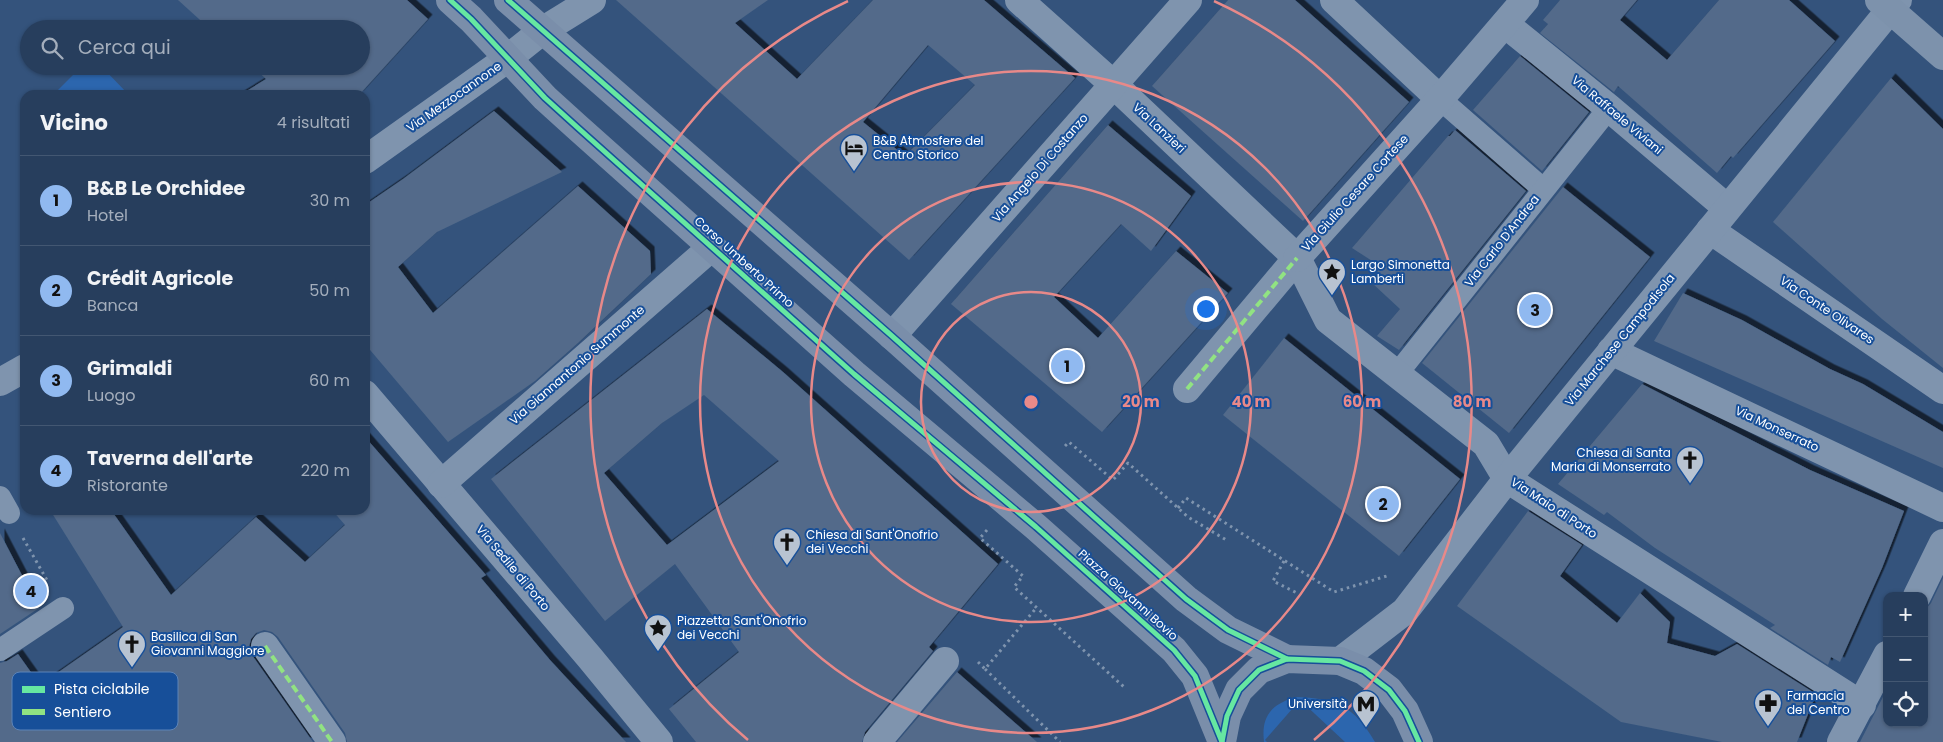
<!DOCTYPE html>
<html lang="it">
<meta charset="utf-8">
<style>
body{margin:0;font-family:Poppins,sans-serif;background:#334966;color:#f1f3f6}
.controls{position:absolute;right:15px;bottom:15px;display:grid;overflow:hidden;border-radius:10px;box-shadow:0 1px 4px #0004}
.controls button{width:45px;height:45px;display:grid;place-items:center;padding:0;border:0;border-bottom:1px solid #435772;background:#273e5d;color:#f1f3f6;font:25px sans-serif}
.you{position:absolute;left:1205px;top:308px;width:18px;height:18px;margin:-12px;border:4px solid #fff;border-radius:50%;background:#1a73e8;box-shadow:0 0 0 8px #1a73e833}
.badge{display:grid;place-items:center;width:32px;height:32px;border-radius:50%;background:#90b9f0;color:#111;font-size:16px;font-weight:700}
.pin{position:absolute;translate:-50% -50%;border:2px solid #fff;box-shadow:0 1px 5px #0006}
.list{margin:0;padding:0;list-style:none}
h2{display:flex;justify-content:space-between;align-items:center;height:65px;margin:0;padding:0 20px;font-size:21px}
h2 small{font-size:16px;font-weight:400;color:#a4aebc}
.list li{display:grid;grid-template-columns:32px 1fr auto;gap:15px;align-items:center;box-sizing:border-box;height:90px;padding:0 20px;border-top:1px solid #435772}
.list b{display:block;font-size:19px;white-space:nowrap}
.list p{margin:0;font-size:16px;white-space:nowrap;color:#a4aebc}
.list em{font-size:16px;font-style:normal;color:#a4aebc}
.icon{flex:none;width:28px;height:28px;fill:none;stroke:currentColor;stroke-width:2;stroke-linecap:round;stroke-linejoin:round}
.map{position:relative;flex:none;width:1943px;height:742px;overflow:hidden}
.search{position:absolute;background:#273e5d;box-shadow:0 1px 4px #0004;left:20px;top:20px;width:350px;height:55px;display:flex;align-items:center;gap:12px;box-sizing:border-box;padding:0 18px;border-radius:28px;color:#a4aebc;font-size:19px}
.panel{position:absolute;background:#273e5d;box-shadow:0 1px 4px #0004;left:20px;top:90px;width:350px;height:425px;border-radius:15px}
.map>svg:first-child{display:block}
</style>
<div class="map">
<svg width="1943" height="742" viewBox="0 0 1943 742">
<defs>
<filter id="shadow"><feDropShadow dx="4.5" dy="-4.5" stdDeviation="0" flood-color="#0009"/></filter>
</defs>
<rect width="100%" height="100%" fill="#34537c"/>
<!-- green -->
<g fill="#2c66ae">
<polygon points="82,66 101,66 129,95 59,95 56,92"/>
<path d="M1295 697C1336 698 1354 706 1375 742H1345L1300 700 1265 740 1267 742H1264C1261 716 1271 705 1295 697Z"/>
</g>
<!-- building -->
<g fill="#526a8a" fill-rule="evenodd" filter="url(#shadow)">
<polygon points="178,0 407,0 428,19 359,95 240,95 266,79 252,66 361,66 361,29 210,29"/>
<path d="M616 0H768L735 23 797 79 873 0H984L1075 78 909 260ZM928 45 975 85 905 156 863 122Z"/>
<polygon points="1228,0 1295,0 1409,102 1303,221 1152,86"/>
<polygon points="1560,0 1637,0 1620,20 1667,60 1719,0 1789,0 1835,41 1733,158 1731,156 1717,173 1618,86 1614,92 1540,33 1548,24 1543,20"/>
<polygon points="1520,56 1589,112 1542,171 1473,110"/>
<polygon points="1891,78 1943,129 1943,368 1882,319 1773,222"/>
<polygon points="494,111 562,172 437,232 398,267 433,313 578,186 650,251 651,274 578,343 535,381 448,442 365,344 365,205 403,179"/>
<polygon points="1108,125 1191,196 1151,251 1121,224 1054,297 1098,338 1176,251 1228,293 1102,432 951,304"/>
<polygon points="1455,130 1526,191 1399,350 1377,336 1400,309 1372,283 1380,266 1352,248 1448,136 1450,136"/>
<polygon points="1563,187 1650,257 1509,433 1422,363"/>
<polygon points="1683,293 1742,320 1830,369 1863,384 1943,432 1943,468 1654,341"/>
<path d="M707 309 783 372 998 564 929 647 933 651 865 732 862 742H696L669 709 739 652 675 564 605 621 491 479ZM704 395 779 461 667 545 604 473 662 423Z"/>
<polygon points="1284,338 1460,479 1399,556 1223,415"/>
<polygon points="1642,384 1810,470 1904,511 1882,568 1840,662 1831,657 1828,665 1770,628 1775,625 1655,548 1607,512 1604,515 1558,484"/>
<polygon points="365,437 486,575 481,578 550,660 626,742 347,742 345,733 278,637 272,632 264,630 256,633 251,639 249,647 252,655 313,742 0,742 0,663 7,661 18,654 40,685 123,627 50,510 111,510 171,595 256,517 305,562 345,525 332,510 365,510"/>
<polygon points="1528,511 1582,545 1560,576 1617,623 1640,593 1670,622 1667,643 1715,656 1737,644 1816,694 1797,742 1722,742 1621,722 1457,606"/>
<polygon points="0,533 39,608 0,634"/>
<polygon points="1943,578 1943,742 1860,742 1887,689 1887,723 1924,723 1924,611 1931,603"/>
<polygon points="957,672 1037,742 897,742"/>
</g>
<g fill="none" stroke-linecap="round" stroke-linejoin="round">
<!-- path -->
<g stroke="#7f94ae" stroke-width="3" stroke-dasharray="2.5 4" stroke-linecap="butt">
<polyline points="1065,446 1069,442 1113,480 1128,463 1188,517 1228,541"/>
<polyline points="1178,508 1186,498 1334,592 1390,575"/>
<polyline points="987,530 980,538 1023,576 1014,587 1124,687"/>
<polyline points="23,538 48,582"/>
<polyline points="1284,561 1273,581 1297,593"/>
<polyline points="978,662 985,669 1037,607"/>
<polyline points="985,669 1060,742"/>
</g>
<!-- service -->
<g stroke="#7f94ae" stroke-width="22">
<polyline points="1440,99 1543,189"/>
<polyline points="1397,374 1609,108"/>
<polyline points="0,497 9,513"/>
<polyline points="0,650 63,608"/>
</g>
<!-- pedestrian -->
<g stroke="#7f94ae" stroke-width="28">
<polyline points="1187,389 1297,258"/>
<polyline points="265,646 332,742"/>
</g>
<!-- minor -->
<g stroke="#7f94ae" stroke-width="28">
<polyline points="1019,0 1113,84 1297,258 1328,320 1486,444 1507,479 1862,705"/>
<polyline points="1334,0 1440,99"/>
<polyline points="1505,24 1609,108 1727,208"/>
<polyline points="365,160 507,59"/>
<polyline points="1710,230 1943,390"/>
<polyline points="1297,258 1440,99 1525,0"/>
<polyline points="892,336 1188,0"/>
<polyline points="1611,351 1943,508"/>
<polyline points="0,382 25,368"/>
<polyline points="365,394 590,658 659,742"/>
<polyline points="441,484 712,247"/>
<polyline points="1917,596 1943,543"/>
<polyline points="877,742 945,661"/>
<polyline points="1841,742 1887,655"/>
</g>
<!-- tertiary -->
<g stroke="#7f94ae" stroke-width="28">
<polyline points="507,59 542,31 592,0"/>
<polyline points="1340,661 1405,611 1507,479 1898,0"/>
</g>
<!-- secondary -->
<g stroke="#7a8eaa" stroke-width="28">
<polyline points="450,0 471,19 545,98 577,127 854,374 1036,527 1174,650 1195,676 1222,742"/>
<polyline points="508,0 892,336 1186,599 1228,630 1287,659"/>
<polyline points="1222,742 1227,716 1239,690 1259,670 1287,659 1340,661 1364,671 1389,690 1405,711 1419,742"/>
</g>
<!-- primary -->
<polyline stroke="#7d92ac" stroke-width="28" points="1879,0 1943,56"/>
<!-- quiet -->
<g stroke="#91e382" stroke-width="4" stroke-dasharray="8 4" stroke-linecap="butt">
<polyline points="1187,389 1297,258"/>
<polyline points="265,646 332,742"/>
</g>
<!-- cycleway casing -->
<g stroke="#174f99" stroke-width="8">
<g id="cycleway">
<polyline points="450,0 471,19 545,98 577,127 854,374 1036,527 1174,650 1195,676 1222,742"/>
<polyline points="508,0 892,336 1186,599 1228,630 1287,659"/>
<polyline points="1222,742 1227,716 1239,690 1259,670 1287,659 1340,661 1364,671 1389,690 1405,711 1419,742"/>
</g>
</g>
<!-- cycleway -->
<use href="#cycleway" stroke="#66e7a1" stroke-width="5"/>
</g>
<!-- distance rings -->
<g fill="none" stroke="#e88989" stroke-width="2.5">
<circle cx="1031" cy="402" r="110"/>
<circle cx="1031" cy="402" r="220"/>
<circle cx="1031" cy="402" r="331"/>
<path d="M748 740A441 441 0 0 1 848 1M1214 1A441 441 0 0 1 1314 740"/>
</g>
<!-- icons -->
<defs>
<g id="hotel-pin" transform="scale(1.4375)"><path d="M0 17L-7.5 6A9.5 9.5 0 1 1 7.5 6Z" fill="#b8c3d1" stroke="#174f99"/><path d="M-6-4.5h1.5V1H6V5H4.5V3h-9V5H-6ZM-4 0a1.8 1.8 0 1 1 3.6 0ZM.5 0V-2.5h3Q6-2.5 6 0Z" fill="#111"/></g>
<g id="sight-pin" transform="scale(1.4375)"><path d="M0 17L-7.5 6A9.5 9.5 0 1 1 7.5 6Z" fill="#b8c3d1" stroke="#174f99"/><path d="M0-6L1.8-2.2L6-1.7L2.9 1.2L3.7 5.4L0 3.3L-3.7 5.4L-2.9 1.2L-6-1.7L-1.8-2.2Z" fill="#111"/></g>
<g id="church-pin" transform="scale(1.4375)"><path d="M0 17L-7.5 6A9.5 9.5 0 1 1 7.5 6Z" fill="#b8c3d1" stroke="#174f99"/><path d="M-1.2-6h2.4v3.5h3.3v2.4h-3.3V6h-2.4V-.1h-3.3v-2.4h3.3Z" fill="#111"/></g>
<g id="pharmacy-pin" transform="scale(1.4375)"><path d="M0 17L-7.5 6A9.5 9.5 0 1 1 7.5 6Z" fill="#b8c3d1" stroke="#174f99"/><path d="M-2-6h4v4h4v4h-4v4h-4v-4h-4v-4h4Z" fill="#111"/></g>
<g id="metro-pin" transform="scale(1.4375)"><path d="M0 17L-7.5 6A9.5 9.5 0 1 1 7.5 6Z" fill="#b8c3d1" stroke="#174f99"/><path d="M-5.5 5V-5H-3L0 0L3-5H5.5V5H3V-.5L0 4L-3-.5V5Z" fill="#111"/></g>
</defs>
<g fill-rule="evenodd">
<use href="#hotel-pin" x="854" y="148"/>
<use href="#sight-pin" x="1332" y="272"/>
<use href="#church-pin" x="1690" y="460"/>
<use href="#church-pin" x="787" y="542"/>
<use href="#sight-pin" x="658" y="628"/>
<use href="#church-pin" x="132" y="644"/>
<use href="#pharmacy-pin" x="1768" y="703"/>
<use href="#metro-pin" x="1366" y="704"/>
</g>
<g text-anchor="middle" stroke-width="4" stroke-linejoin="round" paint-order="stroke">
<!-- street labels -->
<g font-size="12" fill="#fff" stroke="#174f99">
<text transform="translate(454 97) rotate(-35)" y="4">Via Mezzocannone</text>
<text transform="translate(1617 115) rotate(40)" y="4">Via Raffaele Viviani</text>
<text transform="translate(1159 128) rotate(43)" y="4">Via Lanzieri</text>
<text transform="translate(1040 168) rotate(-49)" y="4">Via Angelo Di Costanzo</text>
<text transform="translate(1355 193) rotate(-48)" y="4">Via Giulio Cesare Cortese</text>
<text transform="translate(1502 241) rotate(-52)" y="4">Via Carlo D'Andrea</text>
<text transform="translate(744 262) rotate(42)" y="4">Corso Umberto Primo</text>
<text transform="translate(1827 310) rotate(34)" y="4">Via Conte Olivares</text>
<text transform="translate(1620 340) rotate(-51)" y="4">Via Marchese Campodisola</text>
<text transform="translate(577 365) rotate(-41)" y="4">Via Giannantonio Summonte</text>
<text transform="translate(1777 429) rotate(25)" y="4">Via Monserrato</text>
<text transform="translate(1554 508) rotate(33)" y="4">Via Maio di Porto</text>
<text transform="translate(513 568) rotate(50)" y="4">Via Sedile di Porto</text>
<text transform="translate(1128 595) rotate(42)" y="4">Piazza Giovanni Bovio</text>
</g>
<!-- poi labels -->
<g font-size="12" fill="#fff" stroke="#174f99" text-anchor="start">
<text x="873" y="145">B&amp;B Atmosfere del<tspan x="873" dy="14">Centro Storico</tspan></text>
<text x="1351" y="269">Largo Simonetta<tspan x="1351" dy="14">Lamberti</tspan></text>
<text x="1671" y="457" text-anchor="end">Chiesa di Santa<tspan x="1671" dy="14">Maria di Monserrato</tspan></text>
<text x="806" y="539">Chiesa di Sant'Onofrio<tspan x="806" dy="14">dei Vecchi</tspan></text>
<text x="677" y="625">Piazzetta Sant'Onofrio<tspan x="677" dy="14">dei Vecchi</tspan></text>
<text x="151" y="641">Basilica di San<tspan x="151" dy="14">Giovanni Maggiore</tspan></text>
<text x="1787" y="700">Farmacia<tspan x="1787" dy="14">del Centro</tspan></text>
<text x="1347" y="708" text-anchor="end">Università</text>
</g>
</g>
<!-- legend -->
<rect x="12" y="672" width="166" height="58" rx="8" fill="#174f99" stroke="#5d84b8" stroke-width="1"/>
<rect x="22" y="686" width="23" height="7" fill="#66e7a1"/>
<rect x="22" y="709" width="23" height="6" fill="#91e382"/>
<g font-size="14" fill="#fff">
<text x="54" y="694">Pista ciclabile</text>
<text x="54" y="717">Sentiero</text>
</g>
<circle cx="1031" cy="402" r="8" fill="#e88989" stroke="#174f99" stroke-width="2.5"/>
<g font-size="15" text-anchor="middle" font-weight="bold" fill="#e88989" stroke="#174f99" stroke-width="4" stroke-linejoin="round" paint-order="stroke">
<text x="1141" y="407">20 m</text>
<text x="1251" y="407">40 m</text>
<text x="1362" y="407">60 m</text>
<text x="1472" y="407">80 m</text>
</g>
</svg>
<div class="controls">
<button>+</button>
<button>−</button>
<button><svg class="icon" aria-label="locate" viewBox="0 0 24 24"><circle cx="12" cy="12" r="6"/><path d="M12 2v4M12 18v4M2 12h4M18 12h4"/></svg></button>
</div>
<div class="you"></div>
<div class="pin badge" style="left:1067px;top:366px">1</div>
<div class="pin badge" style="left:1383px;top:504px">2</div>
<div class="pin badge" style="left:1535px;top:310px">3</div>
<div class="pin badge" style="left:31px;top:591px">4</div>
<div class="search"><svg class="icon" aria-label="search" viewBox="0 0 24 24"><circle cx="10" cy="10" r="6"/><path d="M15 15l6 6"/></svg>Cerca qui</div>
<section class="panel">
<h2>Vicino<small>4 risultati</small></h2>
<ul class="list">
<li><span class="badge">1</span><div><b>B&amp;B Le Orchidee</b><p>Hotel</p></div><em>30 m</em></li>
<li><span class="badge">2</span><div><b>Crédit Agricole</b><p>Banca</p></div><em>50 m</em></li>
<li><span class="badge">3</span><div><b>Grimaldi</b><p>Luogo</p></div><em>60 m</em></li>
<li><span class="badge">4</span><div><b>Taverna dell'arte</b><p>Ristorante</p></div><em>220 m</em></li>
</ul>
</section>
</div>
